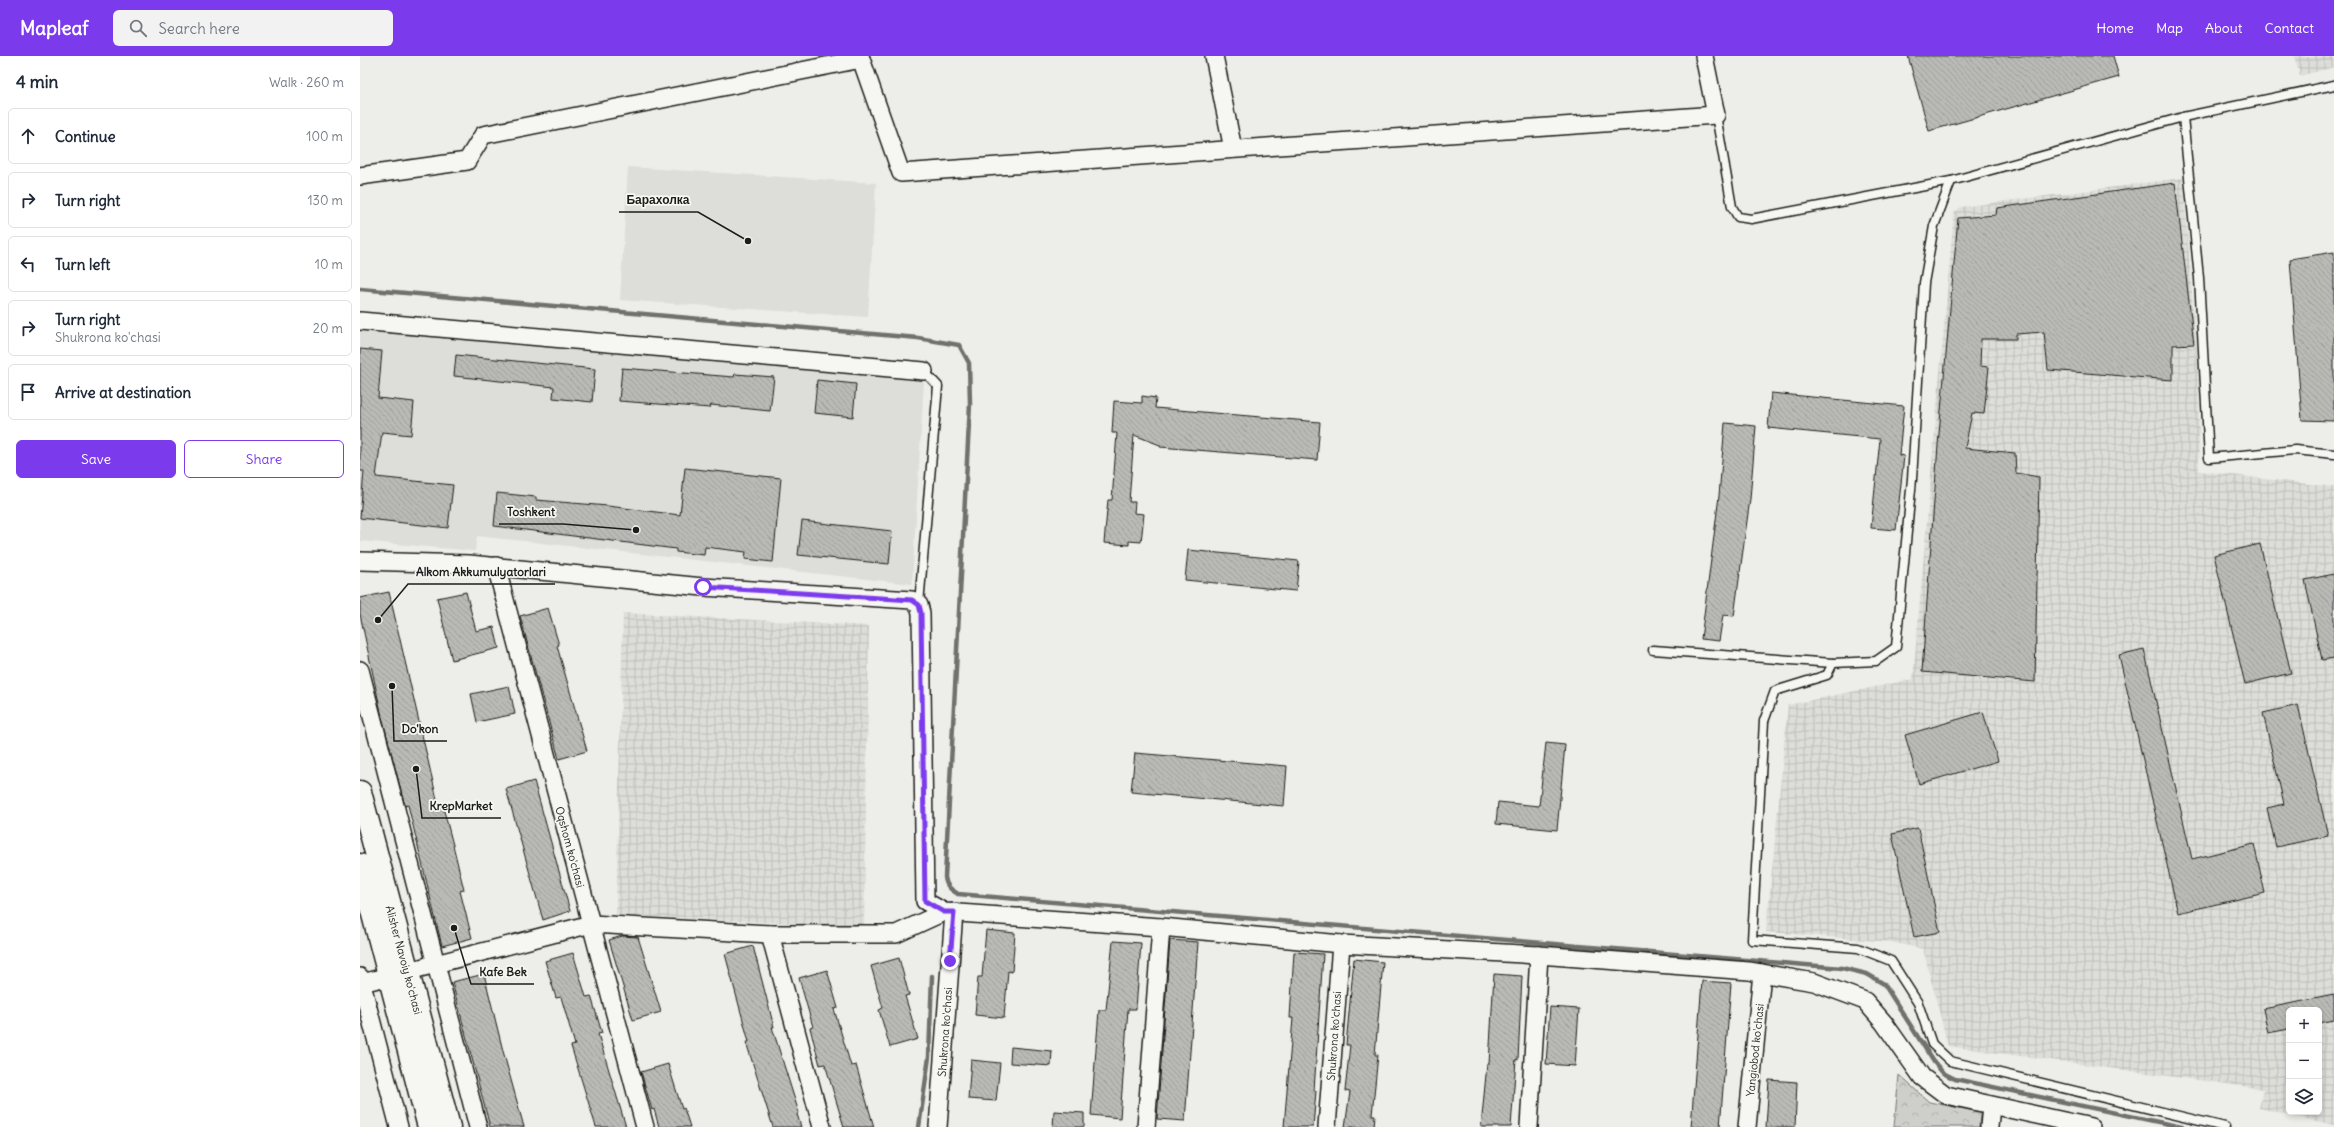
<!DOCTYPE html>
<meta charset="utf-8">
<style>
body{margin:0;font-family:Delius,sans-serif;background:#f2f2f3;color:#1f2937}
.controls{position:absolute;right:12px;bottom:12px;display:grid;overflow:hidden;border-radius:6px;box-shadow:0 2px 6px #0003}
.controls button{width:36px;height:36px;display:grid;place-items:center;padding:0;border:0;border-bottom:1px solid #e0e1e3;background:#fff;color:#1f2937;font:20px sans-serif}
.stop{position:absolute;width:12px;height:12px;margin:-9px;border:3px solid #7c3aed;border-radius:50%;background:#fff}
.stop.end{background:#7c3aed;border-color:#fff;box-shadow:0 1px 4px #0008}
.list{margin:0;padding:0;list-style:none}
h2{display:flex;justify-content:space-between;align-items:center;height:52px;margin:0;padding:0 16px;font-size:17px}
h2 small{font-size:13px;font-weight:400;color:#747a83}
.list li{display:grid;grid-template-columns:26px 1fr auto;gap:12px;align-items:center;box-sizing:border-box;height:56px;margin:0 8px 8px;padding:0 8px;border:1px solid #e0e1e3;border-radius:6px}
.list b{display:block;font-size:15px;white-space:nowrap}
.list p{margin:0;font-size:13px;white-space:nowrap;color:#747a83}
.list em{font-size:13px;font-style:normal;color:#747a83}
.actions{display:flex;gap:8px;padding:12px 16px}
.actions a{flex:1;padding:9px 0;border:1px solid #7c3aed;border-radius:6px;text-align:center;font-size:14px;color:#7c3aed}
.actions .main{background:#7c3aed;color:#fff}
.icon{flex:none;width:22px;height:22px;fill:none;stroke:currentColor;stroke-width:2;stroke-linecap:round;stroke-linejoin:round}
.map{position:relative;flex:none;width:1974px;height:1071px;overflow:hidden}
header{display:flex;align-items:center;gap:24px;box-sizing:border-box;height:56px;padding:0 20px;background:#7c3aed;color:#fff}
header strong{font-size:19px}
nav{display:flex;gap:22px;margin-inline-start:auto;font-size:14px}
.search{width:280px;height:36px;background:#f2f2f3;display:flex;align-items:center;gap:10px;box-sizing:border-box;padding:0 14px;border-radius:6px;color:#747a83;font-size:15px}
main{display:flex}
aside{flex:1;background:#fff}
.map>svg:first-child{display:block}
</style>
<header>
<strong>Mapleaf</strong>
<div class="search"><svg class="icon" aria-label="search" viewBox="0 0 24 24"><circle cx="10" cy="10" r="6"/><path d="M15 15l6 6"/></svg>Search here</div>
<nav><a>Home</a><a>Map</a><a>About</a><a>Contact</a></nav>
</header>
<main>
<aside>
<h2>4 min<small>Walk · 260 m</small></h2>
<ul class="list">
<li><svg class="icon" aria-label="ahead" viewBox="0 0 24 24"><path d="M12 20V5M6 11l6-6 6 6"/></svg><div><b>Continue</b></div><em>100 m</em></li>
<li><svg class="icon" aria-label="right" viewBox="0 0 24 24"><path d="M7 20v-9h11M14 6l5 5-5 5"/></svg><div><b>Turn right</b></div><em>130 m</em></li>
<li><svg class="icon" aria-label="left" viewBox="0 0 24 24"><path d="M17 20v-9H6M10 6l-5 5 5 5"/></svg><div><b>Turn left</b></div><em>10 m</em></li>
<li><svg class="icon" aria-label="right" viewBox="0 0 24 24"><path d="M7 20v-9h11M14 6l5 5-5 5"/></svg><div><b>Turn right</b><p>Shukrona ko'chasi</p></div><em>20 m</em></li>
<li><svg class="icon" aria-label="arrive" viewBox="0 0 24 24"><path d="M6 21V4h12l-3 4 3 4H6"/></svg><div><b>Arrive at destination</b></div></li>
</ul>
<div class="actions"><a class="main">Save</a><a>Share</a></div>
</aside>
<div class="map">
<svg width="1974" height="1071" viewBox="0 0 1974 1071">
<defs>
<pattern id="industrial-grid" width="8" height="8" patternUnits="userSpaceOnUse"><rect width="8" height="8" fill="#ddddda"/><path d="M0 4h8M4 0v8" fill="none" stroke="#bdbdba"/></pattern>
<pattern id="forest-crowns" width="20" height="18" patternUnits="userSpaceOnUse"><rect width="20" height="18" fill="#cececb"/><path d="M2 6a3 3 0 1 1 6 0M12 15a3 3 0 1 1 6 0" fill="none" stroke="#b0b0ae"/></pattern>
<pattern id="building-back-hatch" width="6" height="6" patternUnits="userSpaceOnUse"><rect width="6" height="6" fill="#b9b9b6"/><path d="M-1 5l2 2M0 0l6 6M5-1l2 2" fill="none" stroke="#9e9e9c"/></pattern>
</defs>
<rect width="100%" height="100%" fill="#edede9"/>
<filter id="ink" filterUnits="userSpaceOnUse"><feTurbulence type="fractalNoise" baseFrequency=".025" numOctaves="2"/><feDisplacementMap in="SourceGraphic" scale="8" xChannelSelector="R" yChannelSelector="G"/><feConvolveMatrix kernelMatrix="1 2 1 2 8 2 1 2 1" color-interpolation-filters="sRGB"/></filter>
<g filter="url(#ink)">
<!-- built -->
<g fill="#ddddda">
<polygon points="268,111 516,127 508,261 260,244"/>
<polygon points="0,271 564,325 552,528 117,480 115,495 0,485"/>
</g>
<!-- industrial -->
<g fill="url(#industrial-grid)" fill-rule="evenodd">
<polygon points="1934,0 1974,0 1974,11 1940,20"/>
<path d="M1823 122 1839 327V415L1974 431V1069L1899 1052 1903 1033 1588 990 1563 893 1531 886 1406 876 1428 649 1553 623 1594 157 1601 151ZM1929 954H1959V1056H1929Z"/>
<polygon points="263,557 509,570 504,871 256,859"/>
</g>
<!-- forest -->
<polygon fill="url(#forest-crowns)" stroke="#757574" points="1539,1019 1569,1046 1620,1056 1619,1071 1534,1071"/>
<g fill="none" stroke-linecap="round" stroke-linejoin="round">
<!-- stream -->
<g stroke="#6f6f6d" stroke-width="4.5">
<path d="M0 233 558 282 599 289 609 307 610 348 585 821C586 830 590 833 598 838L1482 912 1507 918 1524 928 1574 1006 1583 1017 1595 1023 1822 1071"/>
<polyline points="559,1071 569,1001 572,920"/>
</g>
</g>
<!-- building -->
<g fill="url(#building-back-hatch)" stroke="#1c1c1c">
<polygon points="1548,0 1753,0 1759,21 1569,75"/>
<polygon points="1815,127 1834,288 1813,289 1813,324 1688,314 1684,276 1656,278 1656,283 1621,283 1620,310 1629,311 1624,358 1612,357 1605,392 1655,397 1656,417 1679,421 1675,626 1562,616 1578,389 1598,162 1636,159 1637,152"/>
<polygon points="1974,196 1974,365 1942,364 1930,203"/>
<polygon points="0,293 22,295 18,342 54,346 51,379 22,376 16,421 93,429 88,472 0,462 4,415 0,415"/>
<polygon points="96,299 235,313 232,346 193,342 194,331 94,320"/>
<polygon points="262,312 374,321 375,318 414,321 410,355 351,349 350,352 259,345"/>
<polygon points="457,324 496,328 493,361 454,357"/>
<polygon points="1411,337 1544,350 1539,399 1544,400 1536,474 1511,472 1520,383 1408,372"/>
<polygon points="782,340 796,342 795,352 960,366 957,404 800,391 800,389 774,379 769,446 775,446 774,457 784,458 781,486 769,485 769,489 744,487 748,444 752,444 757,377 752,377 754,345 782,347"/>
<polygon points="1365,367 1396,370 1390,443 1374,560 1363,559 1359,585 1341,583 1359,440"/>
<polygon points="325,412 421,422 413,506 385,503 386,496 345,491 344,499 316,496 316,493 134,470 137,437 176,441 176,444 248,450 320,459"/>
<polygon points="442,465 532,475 529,508 438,499"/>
<polygon points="1900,488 1931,617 1885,628 1854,499"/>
<polygon points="828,494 939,505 936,535 825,524"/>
<polygon points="1974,518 1974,602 1962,604 1945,524"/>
<polygon points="29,536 79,752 83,751 93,789 104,834 100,835 112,882 82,890 48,749 45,750 22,661 0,558 0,542"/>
<polygon points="106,536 116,575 134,571 139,592 92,604 77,542"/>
<polygon points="188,552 199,589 197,590 227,695 199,703 160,560"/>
<polygon points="1784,593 1832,803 1894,788 1905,837 1818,857 1759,599"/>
<polygon points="149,630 155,658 117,666 111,638"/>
<polygon points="1938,649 1968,780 1916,791 1907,752 1924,748 1903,657"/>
<polygon points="1623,656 1638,705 1559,728 1545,679"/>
<polygon points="1186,687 1205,689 1197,774 1136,768 1138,746 1179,750"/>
<polygon points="775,697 927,710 924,750 771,736"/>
<polygon points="174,725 210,855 183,864 146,733"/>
<polygon points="1558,772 1580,876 1554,881 1532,778"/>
<polygon points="626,874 655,877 652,916 648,915 644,962 615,959 618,921 622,921"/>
<polygon points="262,880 278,881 301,956 273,964 249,884"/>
<polygon points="810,884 838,886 825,1065 797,1063"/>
<polygon points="753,885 781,887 776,953 768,953 760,1062 731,1059 739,954 746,954"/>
<polygon points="393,890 414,971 412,971 439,1057 437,1058 441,1071 413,1071 386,986 389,986 365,898"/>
<polygon points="934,896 963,898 954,1035 956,1035 953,1071 924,1071 933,962 930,962"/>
<polygon points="213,897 226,941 231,940 242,977 238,978 266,1071 236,1071 211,990 215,989 201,941 196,942 185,905"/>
<polygon points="539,902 549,939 545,940 558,983 530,991 519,954 523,952 511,910"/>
<polygon points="994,903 1023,906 1015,999 1018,999 1012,1059 1015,1059 1014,1071 985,1071 990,1036 985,1035 990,989 986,989"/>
<polygon points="467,914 478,952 474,953 491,1010 496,1009 514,1071 484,1071 465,1008 460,1009 450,972 453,971 439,922"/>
<polygon points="124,918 143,995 164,1071 130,1071 92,926"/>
<polygon points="1134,918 1162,920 1158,1004 1156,1003 1151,1071 1121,1071 1127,1008 1129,1008"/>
<polygon points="1342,925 1371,927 1360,1071 1331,1071"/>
<polygon points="1974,939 1974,964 1959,967 1959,954 1929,954 1929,973 1908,977 1903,953"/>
<polygon points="1190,951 1219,953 1215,1010 1186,1008"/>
<polygon points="651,991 692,995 691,1010 650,1007"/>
<polygon points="611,1004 640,1007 636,1045 608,1043"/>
<polygon points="308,1008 322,1053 324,1052 330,1071 299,1071 294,1053 292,1054 281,1016"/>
<polygon points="1409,1024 1437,1026 1435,1071 1406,1071"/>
<polygon points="694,1055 724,1057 724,1071 693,1071"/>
</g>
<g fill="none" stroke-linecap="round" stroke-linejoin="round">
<!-- service casing -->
<g stroke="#1c1c1c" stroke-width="11">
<g id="service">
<polyline points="1356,59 1372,151 1378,161 1391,163 1591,125"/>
<polyline points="1823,61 1839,222 1849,402 1935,394 1974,398"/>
<polyline points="559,548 578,330 564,315"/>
<polyline points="1293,594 1473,607 1516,605 1536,591 1552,423 1564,227 1574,170 1591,125 1823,61 1974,29"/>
<polyline points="1473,607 1467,619 1415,635 1404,665 1392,884 1498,892 1531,905 1558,947 1572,988 1590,1005 1865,1071"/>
</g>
</g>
<!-- minor casing -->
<g stroke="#1c1c1c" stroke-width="20">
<g id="minor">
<polyline points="500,0 541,117 1356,59 1344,0"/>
<polyline points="854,0 873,93"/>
<polyline points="0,120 107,105 123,79 501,3"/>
<polyline points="0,265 564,315"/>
<polyline points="0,505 109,508 343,531 552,544 559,549 561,557 565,845 584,856 801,871 981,888 1179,899 1389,915 1454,926 1505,945 1524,967 1562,1021 1586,1039 1731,1071"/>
<polyline points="136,510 285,1071"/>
<polyline points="0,614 118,1071"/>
<polyline points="410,878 462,1071"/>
<polyline points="0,921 39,1071"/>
<polyline points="2,927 231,868 410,878 536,878 584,856"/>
<polyline points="578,1071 594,856"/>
<polyline points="786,1071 801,871"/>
<polyline points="967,1071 981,888"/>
<polyline points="1169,1071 1179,899"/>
<polyline points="1387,1071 1402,917"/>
<polyline points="1629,1071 1631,1050"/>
</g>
</g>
<!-- secondary casing -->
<g stroke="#1c1c1c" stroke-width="25">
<g id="secondary">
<polyline points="0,736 89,1071"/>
<polyline points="0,809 69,1071"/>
</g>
</g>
<!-- service -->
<use href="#service" stroke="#f6f6f2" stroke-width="8"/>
<!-- minor -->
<use href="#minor" stroke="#f6f6f2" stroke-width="17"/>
<!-- secondary -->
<use href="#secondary" stroke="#f6f6f2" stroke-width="22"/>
</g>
</g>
<g fill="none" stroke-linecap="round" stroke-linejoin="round" filter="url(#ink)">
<!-- route -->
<polyline stroke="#7c3aed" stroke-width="5" points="343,531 552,544 559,549 561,557 565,845 584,856 594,856 590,905"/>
</g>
<g text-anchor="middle" stroke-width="3.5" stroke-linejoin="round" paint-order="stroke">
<!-- street labels -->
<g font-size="11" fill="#1c1c1c" stroke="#f6f6f2">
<text transform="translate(210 791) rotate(75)" y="4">Oqshom ko'chasi</text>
<text transform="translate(44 904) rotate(75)" y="4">Alisher Navoiy ko'chasi</text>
<text transform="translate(585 976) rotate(-86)" y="4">Shukrona ko'chasi</text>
<text transform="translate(974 980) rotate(-86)" y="4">Shukrona ko'chasi</text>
<text transform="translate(1395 994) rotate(-84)" y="4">Yangiobod ko'chasi</text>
</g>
</g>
<!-- callouts -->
<path fill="none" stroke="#1c1c1c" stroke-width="1.5" d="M388 185L338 156H259M276 474L203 468H139M18 564L48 528H195M32 630L34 685H87M56 713L62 762H141M94 872L111 928H174"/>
<g fill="#1c1c1c" stroke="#f6f6f2" stroke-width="1.5">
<circle cx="388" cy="185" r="4"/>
<circle cx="276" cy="474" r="4"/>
<circle cx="18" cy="564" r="4"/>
<circle cx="32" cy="630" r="4"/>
<circle cx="56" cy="713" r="4"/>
<circle cx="94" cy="872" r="4"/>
</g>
<g font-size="12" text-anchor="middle" font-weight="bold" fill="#1c1c1c" stroke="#f6f6f2" stroke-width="3.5" stroke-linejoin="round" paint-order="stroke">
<text x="298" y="148">Барахолка</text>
<text x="171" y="460">Toshkent</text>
<text x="121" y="520">Alkom Akkumulyatorlari</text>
<text x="60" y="677">Do'kon</text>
<text x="101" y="754">KrepMarket</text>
<text x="143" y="920">Kafe Bek</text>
</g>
</svg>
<div class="controls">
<button>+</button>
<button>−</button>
<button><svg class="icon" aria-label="layers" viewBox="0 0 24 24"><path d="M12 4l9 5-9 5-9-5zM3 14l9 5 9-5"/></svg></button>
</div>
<div class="stop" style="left:343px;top:531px"></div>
<div class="stop end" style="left:590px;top:905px"></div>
</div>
</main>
